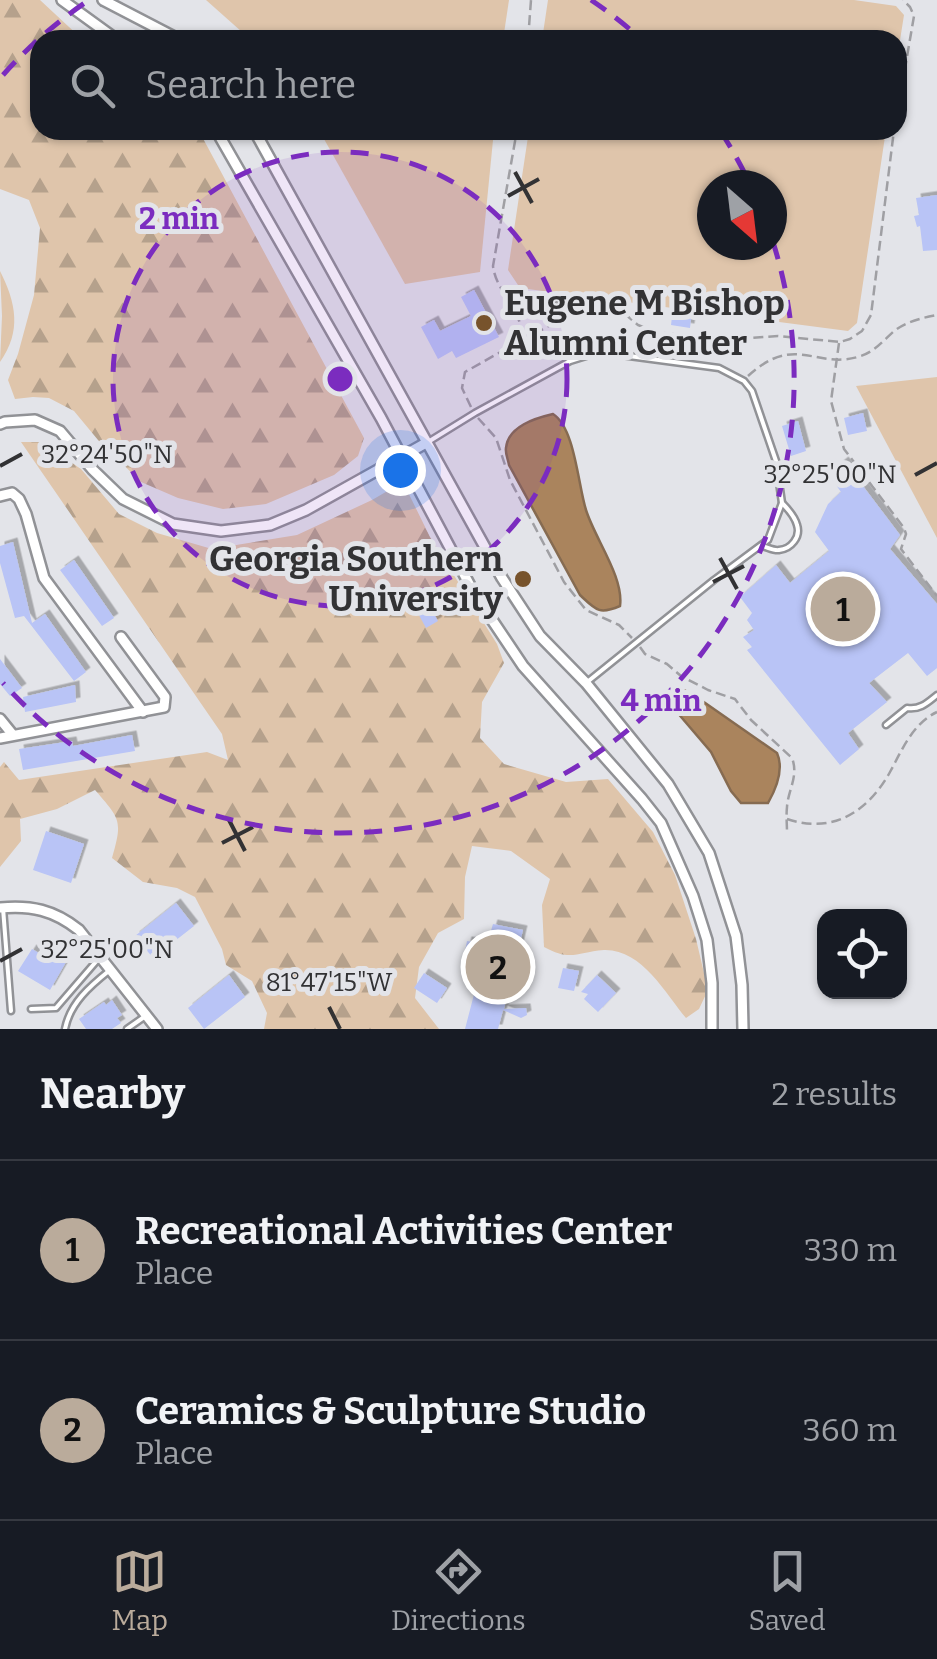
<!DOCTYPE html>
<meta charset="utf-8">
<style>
body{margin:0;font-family:Bitter,serif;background:#20242c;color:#f1f3f6}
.controls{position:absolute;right:30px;bottom:30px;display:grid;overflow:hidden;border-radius:20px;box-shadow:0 2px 8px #0004}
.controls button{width:90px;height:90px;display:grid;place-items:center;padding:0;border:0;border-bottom:2px solid #363941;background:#171b24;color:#f1f3f6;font:50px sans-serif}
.compass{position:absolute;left:697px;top:170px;width:90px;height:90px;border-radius:50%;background:#171b24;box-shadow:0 2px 8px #0004;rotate:152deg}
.you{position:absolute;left:400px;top:470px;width:35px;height:35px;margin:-25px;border:8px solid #fff;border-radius:50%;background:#1a73e8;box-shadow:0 0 0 15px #1a73e833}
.badge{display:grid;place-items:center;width:65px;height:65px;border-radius:50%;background:#baab9b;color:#111;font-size:32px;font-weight:700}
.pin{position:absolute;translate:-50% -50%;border:5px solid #fff;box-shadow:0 2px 10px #0006}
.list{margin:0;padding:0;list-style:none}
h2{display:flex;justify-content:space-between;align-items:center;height:130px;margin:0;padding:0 40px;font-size:42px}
h2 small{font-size:32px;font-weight:400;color:#9ea1a6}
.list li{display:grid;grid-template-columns:65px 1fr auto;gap:30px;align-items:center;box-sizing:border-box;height:180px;padding:0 40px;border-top:2px solid #363941}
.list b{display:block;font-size:38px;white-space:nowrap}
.list p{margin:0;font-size:32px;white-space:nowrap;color:#9ea1a6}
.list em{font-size:32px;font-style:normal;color:#9ea1a6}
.icon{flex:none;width:55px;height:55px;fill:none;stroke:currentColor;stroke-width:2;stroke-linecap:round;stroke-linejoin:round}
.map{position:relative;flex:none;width:937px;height:1029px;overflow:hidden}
.search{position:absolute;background:#171b24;box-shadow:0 2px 8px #0004;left:30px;right:30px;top:30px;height:110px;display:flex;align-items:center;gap:25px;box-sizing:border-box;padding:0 35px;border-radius:30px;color:#9ea1a6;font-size:38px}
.sheet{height:490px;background:#171b24}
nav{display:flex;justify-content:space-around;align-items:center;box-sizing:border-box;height:140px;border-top:2px solid #363941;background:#171b24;font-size:28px;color:#9ea1a6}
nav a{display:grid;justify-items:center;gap:5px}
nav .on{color:#baab9b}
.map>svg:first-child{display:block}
</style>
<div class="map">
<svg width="937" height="1029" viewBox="0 0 937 1029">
<defs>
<pattern id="forest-firs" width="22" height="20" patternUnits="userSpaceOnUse" patternTransform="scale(2.5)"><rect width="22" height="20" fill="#dfc5ab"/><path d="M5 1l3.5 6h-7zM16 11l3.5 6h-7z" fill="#b5a18c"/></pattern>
<filter id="shadow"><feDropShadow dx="4.5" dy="-4.5" stdDeviation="0" flood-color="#0004"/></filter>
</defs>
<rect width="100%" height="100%" fill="#e3e4e9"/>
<!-- green -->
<g fill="#dfc5ab" fill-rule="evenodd">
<polygon points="206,0 509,0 503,40 251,40"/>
<polygon points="548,0 854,0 896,6 904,15 897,59 897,40 542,40"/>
<polygon points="319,130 494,130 480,272 405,284"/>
<path d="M529 130H886L857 323 848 331 520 288 508 270ZM712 185H772V245H712Z"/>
<path d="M0 271C16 303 22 331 0 362L2 316Z"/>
<polygon points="937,377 937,538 856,386"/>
</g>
<!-- forest -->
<g fill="url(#forest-firs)">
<polygon points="0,0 40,0 83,40 40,40 40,130 199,131 364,438 358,456 334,475 266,504 223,509 178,498 141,482 98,440 74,411 49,398 33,397 15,399 8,380 18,354 34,295 40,228 29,200 0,189"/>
<path d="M21 442H42L81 469 119 514 157 533 212 549 297 535 372 500 403 482 430 537 497 644 504 663 482 702 480 738 504 764 566 782 608 779 653 832 675 875 696 939 708 990 699 1009 686 1018C665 993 642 949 604 950 577 952 571 962 544 947L542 905 550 879 511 851 472 846 465 877 464 919 438 933 419 967 415 998 439 1029H264L267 1013 252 981 226 965 222 949 195 897 177 888 143 882 112 858C123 820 120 819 95 790L57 809 20 819 21 841 0 867V767L4 762 19 780 207 752 228 760 222 734Z"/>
</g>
<!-- water -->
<g fill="#aa845d" stroke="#866b51" stroke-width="2.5">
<path d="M553 414C575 428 578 485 586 510 595 539 624 577 620 606 599 615 596 610 580 595L509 465C508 459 505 453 506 448 508 426 536 418 553 414Z"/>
<path d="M678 688 691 693 777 753C784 769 776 789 768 803H741L731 791 711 752 676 711 672 695Z"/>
</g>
<!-- building -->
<g fill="#b9c4f6" filter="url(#shadow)">
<polygon points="937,195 937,250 923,251 920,226 917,227 914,216 919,215 916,198"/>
<polygon points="474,290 499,337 456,358 452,351 438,359 421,327 434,320 440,331 471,316 461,297"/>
<polygon points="673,308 692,311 690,328 671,325"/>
<polygon points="863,413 867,431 848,435 844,418"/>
<polygon points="798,421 806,451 791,456 782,426"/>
<polygon points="844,461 900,535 890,549 937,604 937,668 927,676 908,653 869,683 887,702 848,733 859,749 840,765 747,650 752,647 743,637 754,630 747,620 752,613 740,597 776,565 790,583 829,551 815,532 828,504 841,492 828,474"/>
<polygon points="13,542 32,623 45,614 86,672 74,681 24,616 15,618 0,563 0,546"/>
<polygon points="74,560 114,618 102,626 60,570"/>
<polygon points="426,599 438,621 426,628 414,606"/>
<polygon points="0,659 22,688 10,696 0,684"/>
<polygon points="75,685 76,702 25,712 23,697"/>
<polygon points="132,735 135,751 23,770 19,749 72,741 73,746"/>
<polygon points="46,831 84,844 71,883 33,870"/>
<polygon points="176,903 194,926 153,958 135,936"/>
<polygon points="493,924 523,930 504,1009 526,1008 527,1015 521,1018 503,1010 498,1029 465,1029 483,960 464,956 467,941 487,944"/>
<polygon points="32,949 44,956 47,951 66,962 50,990 18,971"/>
<polygon points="563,968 579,971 574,991 558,988"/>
<polygon points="424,973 447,988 437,1003 414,988"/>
<polygon points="229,975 245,997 204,1029 188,1008"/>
<polygon points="597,975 616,993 598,1012 584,999 588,994 581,992"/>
<polygon points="112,1000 122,1015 117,1018 121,1023 112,1029 86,1029 79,1019 104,1002 106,1005"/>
</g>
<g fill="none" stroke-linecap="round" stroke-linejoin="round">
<!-- lane casing -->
<g stroke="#919296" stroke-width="9">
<g id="lane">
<polyline points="428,442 475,413 570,361 599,352 719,368 744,381 752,391 776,461 782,503 768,540 714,580 586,683"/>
<path d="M762 546C767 547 774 551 779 550 791 549 801 537 797 525 795 517 788 509 782 503"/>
<path d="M886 725 907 708C920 710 927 703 937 695"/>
<polyline points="3,908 11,1011"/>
<polyline points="31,1009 56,1008 100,957"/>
<path d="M65 1029C70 1003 90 986 110 970"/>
<polyline points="127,1029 144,1017"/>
</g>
</g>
<!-- street casing -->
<g stroke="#919296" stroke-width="14">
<g id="street">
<polyline points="62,0 117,40"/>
<polyline points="103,0 180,40"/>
<polyline points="216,130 381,418 474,593 523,666 642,799 661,823 693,896 707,940 712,983 712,1029"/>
<polyline points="254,130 502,578 540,636 586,683 668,784 709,853 736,936 742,985 743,1029"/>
<polyline points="0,424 5,422 35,420 60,431 93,470 123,499 173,524 221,531 270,525 306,510 426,443"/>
<polyline points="0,496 12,493 19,499 26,514 44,578 143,712"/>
<polyline points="0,719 13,735"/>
<polyline points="0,738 164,707 165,697 121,637"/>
<path d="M0 908C31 905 54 910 79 930L157 1029"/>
</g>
</g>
<!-- path -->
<g stroke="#9f9fa3" stroke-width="2.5" stroke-dasharray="10 5" stroke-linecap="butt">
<polyline points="528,40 531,0"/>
<polyline points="897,115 914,16 910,7 903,0"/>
<polyline points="506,294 619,312 625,314 638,325 656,332 724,340 778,336 840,342 850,339 862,331 871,315 894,130"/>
<polyline points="521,341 569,315 590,308"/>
<polyline points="839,343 831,401 844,449 904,528 906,534 901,549 937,596"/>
<path d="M748 376C796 332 816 371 861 356 875 351 882 342 893 332 905 322 921 318 937 315"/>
<path d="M471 407 462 388 465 372 520 341C527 312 496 294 493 266L517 130"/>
<polyline points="478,418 496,438 510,480 564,582 586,610 619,625 632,638"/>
<path d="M640 647 645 654 667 664 681 676 708 690 735 699 751 720 792 758C799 776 788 790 787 807 786 816 787 824 787 833"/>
<path d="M787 819C832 834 867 813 890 772 902 750 913 723 937 712"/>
</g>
<!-- lane -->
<use href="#lane" stroke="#fff" stroke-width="4"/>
<!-- street -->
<use href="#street" stroke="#fff" stroke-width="9"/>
</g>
<!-- ticks -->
<path fill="none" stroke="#323234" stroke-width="4" d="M515 172 532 203M508 196 539 179M0 466 22 454M915 475 937 463M720 558 737 589M713 582 744 566M229 820 245 851M222 843 253 827M0 961 22 949M329 1007 340 1029"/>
<!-- distance rings -->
<circle cx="340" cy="379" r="227" fill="#7b2cbf" fill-opacity=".12"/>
<g fill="none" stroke="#7b2cbf" stroke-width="5" stroke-dasharray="18 12">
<circle cx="340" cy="379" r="227"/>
<path d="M3 75A454 454 0 0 1 89 0M591 0A454 454 0 0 1 641 39M721 132A454 454 0 0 1 750 184M773 242A454 454 0 0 1 3 683"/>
</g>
<!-- markers -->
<g fill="#77532c" stroke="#e3e4e9" stroke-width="4">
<circle cx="484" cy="323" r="10"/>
<circle cx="523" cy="579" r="10"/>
</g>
<g text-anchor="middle" stroke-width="10" stroke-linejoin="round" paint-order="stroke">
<!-- poi labels -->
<g font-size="35" font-weight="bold" fill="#323234" stroke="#e3e4e9" text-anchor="start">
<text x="504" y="315">Eugene M Bishop<tspan x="504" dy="40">Alumni Center</tspan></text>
<text x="503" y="571" text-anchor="end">Georgia Southern<tspan x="503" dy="40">University</tspan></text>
</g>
</g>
<g font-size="25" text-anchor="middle" fill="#323234" stroke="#e3e4e9" stroke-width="10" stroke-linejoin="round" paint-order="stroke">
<text x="107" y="463">32°24'50"N</text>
<text x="830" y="483">32°25'00"N</text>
<text x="107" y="958">32°25'00"N</text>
<text x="329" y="991">81°47'15"W</text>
</g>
<circle cx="340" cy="379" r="15" fill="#7b2cbf" stroke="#e3e4e9" stroke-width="5"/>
<g font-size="30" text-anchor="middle" font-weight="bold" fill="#7b2cbf" stroke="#e3e4e9" stroke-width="10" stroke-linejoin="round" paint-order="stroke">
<text x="179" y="229">2 min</text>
<text x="661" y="711">4 min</text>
</g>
</svg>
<div class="controls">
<button><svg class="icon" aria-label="locate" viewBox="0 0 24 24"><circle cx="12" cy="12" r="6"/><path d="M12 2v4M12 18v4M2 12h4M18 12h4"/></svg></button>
</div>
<svg class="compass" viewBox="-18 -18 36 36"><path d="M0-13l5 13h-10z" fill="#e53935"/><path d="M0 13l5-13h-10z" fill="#9ea1a6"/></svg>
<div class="you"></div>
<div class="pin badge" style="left:843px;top:609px">1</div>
<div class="pin badge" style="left:498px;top:967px">2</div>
<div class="search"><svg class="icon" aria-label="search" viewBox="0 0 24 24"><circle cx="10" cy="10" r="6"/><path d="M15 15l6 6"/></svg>Search here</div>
</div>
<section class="sheet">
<h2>Nearby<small>2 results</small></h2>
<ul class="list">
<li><span class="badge">1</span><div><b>Recreational Activities Center</b><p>Place</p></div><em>330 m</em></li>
<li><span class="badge">2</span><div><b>Ceramics &amp; Sculpture Studio</b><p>Place</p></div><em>360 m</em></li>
</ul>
</section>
<nav>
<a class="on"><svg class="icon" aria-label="map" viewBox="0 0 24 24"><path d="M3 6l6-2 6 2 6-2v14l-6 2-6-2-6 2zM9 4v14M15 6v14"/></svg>Map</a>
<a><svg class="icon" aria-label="directions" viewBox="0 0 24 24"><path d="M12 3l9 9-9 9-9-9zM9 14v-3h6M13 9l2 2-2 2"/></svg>Directions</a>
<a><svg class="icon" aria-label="saved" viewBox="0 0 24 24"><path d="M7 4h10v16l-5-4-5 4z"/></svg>Saved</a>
</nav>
